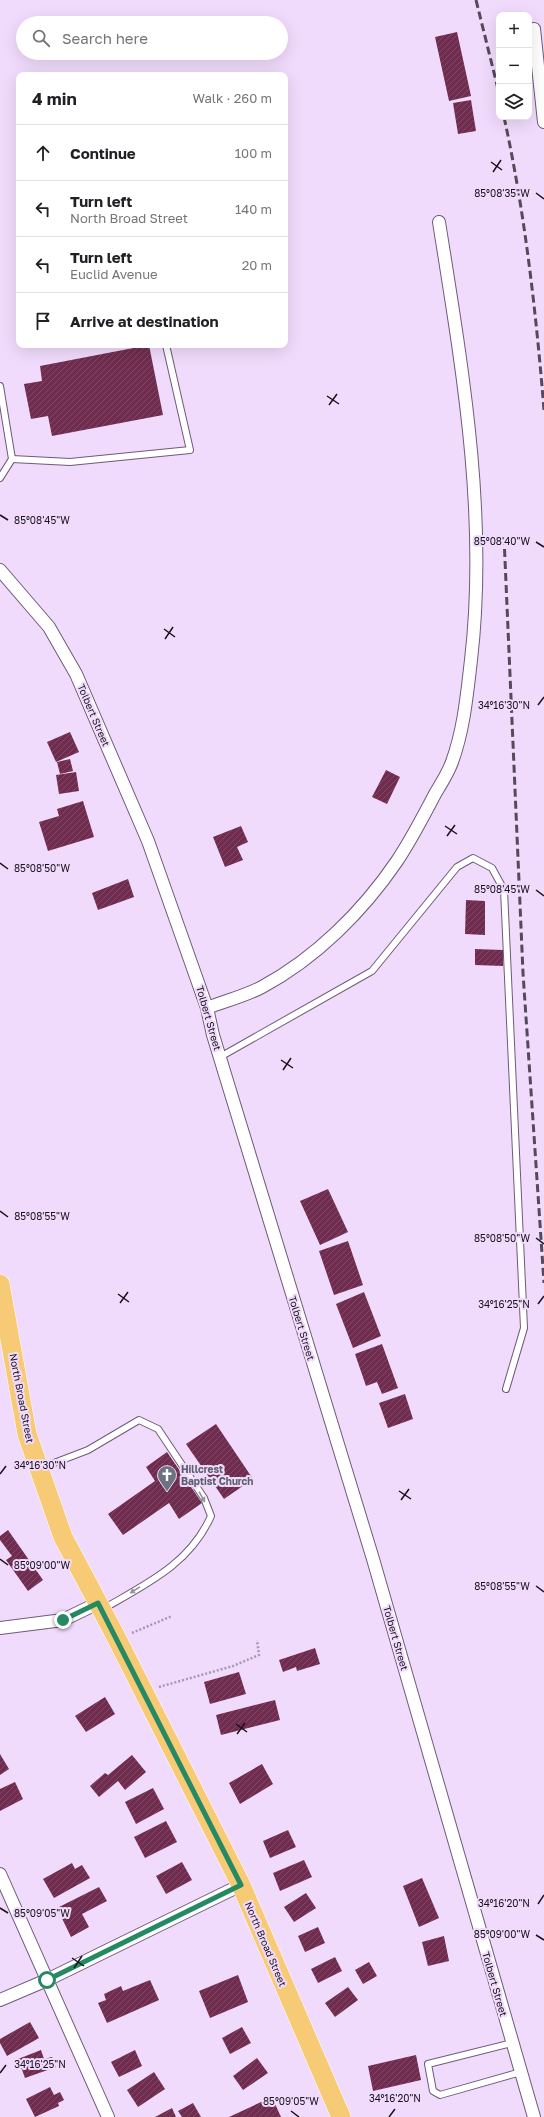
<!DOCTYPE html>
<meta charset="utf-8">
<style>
body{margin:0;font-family:"Golos Text",sans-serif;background:#f2f2f2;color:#202124}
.controls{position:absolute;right:12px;top:12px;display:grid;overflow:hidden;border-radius:8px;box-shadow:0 4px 16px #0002}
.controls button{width:36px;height:36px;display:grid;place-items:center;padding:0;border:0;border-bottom:1px solid #e0e0e0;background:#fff;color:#202124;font:20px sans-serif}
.stop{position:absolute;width:12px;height:12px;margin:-9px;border:3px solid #258a64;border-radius:50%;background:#fff}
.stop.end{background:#258a64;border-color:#fff;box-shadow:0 1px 4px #0008}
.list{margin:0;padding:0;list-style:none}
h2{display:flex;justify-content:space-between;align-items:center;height:52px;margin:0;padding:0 16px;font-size:17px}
h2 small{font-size:13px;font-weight:400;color:#757577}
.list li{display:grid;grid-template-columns:26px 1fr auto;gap:12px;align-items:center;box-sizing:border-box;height:56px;padding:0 16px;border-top:1px solid #e0e0e0}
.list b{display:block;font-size:15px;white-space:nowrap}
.list p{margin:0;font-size:13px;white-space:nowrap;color:#757577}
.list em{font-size:13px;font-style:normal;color:#757577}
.icon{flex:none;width:22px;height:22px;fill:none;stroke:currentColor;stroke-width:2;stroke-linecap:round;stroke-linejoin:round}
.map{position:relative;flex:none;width:544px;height:2117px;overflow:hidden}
.search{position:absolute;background:#fff;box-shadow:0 4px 16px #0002;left:16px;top:16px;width:272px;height:44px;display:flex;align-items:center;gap:10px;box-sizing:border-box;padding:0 14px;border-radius:22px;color:#757577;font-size:15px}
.panel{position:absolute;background:#fff;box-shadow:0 4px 16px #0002;left:16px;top:72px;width:272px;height:276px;border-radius:8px}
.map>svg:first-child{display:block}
</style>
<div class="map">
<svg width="544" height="2117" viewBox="0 0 544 2117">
<defs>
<pattern id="building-hatch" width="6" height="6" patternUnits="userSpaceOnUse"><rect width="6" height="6" fill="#702c4e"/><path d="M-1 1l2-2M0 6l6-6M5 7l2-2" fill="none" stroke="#7f4864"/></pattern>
</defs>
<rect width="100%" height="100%" fill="#f1dbfc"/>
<!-- building -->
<g fill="url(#building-hatch)">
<polygon points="457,32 471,96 449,101 435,37"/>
<polygon points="471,100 476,131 458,134 453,103"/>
<polygon points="149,345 163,415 52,436 48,416 31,419 24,384 42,381 40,366"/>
<polygon points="70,732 79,752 56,762 47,742"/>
<polygon points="70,759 73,771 60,774 57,762"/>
<polygon points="386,770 400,777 387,804 372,797"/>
<polygon points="76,772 79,791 59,794 56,775"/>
<polygon points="83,801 94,837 48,851 39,822 59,816 57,809"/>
<polygon points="241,826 248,842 237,847 243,860 225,867 213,837"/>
<polygon points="128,879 134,897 98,910 92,893"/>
<polygon points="466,900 485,901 485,935 465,934"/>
<polygon points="475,949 503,950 503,966 475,965"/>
<polygon points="328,1189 348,1232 320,1245 300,1201"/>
<polygon points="348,1241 363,1285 334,1295 319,1251"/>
<polygon points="364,1292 381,1336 353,1348 336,1304"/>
<polygon points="382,1344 398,1388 382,1394 377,1382 366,1386 355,1354"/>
<polygon points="405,1394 413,1419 388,1428 379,1403"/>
<polygon points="216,1424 253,1479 224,1499 186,1444"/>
<polygon points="167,1452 202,1503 179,1519 169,1503 123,1535 108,1514 155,1481 146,1467"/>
<polygon points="8,1530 43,1580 28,1591 6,1560 12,1556 0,1540 0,1536"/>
<polygon points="315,1648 320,1664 297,1671 296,1667 283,1672 279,1660"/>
<polygon points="239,1672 246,1694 210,1704 204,1682"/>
<polygon points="105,1697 115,1714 86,1732 75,1716"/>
<polygon points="275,1700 280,1720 221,1735 216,1715"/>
<polygon points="0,1754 9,1769 0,1775"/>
<polygon points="132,1755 146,1772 125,1790 118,1781 99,1797 90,1786 105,1773 108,1775"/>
<polygon points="262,1764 273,1784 240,1804 229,1783"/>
<polygon points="15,1782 23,1799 0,1811 0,1789"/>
<polygon points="153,1788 164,1809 136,1824 125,1802"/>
<polygon points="166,1821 177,1842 145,1858 134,1837"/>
<polygon points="288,1830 296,1847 270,1858 263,1841"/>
<polygon points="304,1860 312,1877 280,1891 273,1873"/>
<polygon points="182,1862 192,1880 166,1894 156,1876"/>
<polygon points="72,1863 75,1869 82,1865 90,1878 54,1898 43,1879"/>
<polygon points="422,1878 439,1918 419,1927 403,1886"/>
<polygon points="99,1887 107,1901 82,1914 89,1927 71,1937 57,1908"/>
<polygon points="306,1893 316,1908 294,1922 284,1907"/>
<polygon points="318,1927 325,1943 305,1952 298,1936"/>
<polygon points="444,1936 449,1961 428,1966 422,1942"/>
<polygon points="335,1957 342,1971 318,1983 311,1969"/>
<polygon points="369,1962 377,1976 363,1984 355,1970"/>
<polygon points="238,1975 248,2002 210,2018 199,1991"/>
<polygon points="150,1980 159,2000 107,2023 98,2003 106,2000 104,1994 121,1986 123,1991"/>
<polygon points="348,1987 358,2000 335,2017 325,2003"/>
<polygon points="30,2022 39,2038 7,2056 0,2043 0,2039"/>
<polygon points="242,2027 251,2043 230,2054 222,2038"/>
<polygon points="41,2050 44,2059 52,2057 56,2067 25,2078 18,2059"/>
<polygon points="135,2050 142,2066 119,2077 111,2062"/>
<polygon points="416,2055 421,2080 373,2091 368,2066"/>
<polygon points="257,2058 268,2073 243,2090 233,2076"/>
<polygon points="154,2072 165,2089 138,2107 127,2090"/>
<polygon points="50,2087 54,2095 60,2092 64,2100 58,2103 59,2106 35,2117 26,2099"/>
<polygon points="272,2097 281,2117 229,2117"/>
<polygon points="193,2103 201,2117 182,2117 178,2111"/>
<polygon points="172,2108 176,2117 155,2117"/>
</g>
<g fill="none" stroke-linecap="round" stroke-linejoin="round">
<!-- lane casing -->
<g stroke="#6e5b78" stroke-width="8">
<g id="lane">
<polyline points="0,386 12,459 0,478"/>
<polyline points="12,459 70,462 190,450 166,345"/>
<polyline points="220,1057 372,971 457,867 473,858 492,868 504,890 524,1328 506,1389"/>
<path d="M41 1468 88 1450 139 1420 158 1429 204 1498 211 1516C190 1564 146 1584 103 1609"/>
<polyline points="512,2043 428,2064 433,2091 440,2095 521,2072"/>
</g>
</g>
<!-- street casing -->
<g stroke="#6e5b78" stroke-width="14">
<g id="street">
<polyline points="534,29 544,122"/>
<polyline points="0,570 49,627 76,674 148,841 207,1008 213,1035 373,1559 534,2117"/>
<path d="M207 1008C225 1001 245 996 262 987 316 958 363 911 397 861 411 840 423 817 435 794 441 784 448 773 452 762 464 729 467 694 471 660 488 514 462 367 439 222"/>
<polyline points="0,1628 63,1620 98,1603"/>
<polyline points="0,1874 108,2117"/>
<polyline points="0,2000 47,1980 241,1885"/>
</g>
</g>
<!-- primary casing -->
<g stroke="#fff" stroke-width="20">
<polyline id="primary" points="0,1284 27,1434 63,1537 115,1635 241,1885 341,2117"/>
</g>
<!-- path -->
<g stroke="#a897b0" stroke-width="2.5" stroke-dasharray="2 2" stroke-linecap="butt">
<polyline points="132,1633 172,1616"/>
<polyline points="159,1687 233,1666 259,1655 257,1640"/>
</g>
<!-- lane -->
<use href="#lane" stroke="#fff" stroke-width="6"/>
<!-- street -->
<use href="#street" stroke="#fff" stroke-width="12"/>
<!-- primary -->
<use href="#primary" stroke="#f7ca75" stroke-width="19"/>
<!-- rail -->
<g stroke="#55495a" stroke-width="3" stroke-dasharray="8 4" stroke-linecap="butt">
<polyline points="476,0 499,93"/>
<path d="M504 117C525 213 536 312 544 410"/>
<polyline points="504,537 523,973 544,1283"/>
</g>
</g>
<!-- one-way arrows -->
<defs><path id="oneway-solid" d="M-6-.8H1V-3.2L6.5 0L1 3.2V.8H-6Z"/></defs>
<g fill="#989499">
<use href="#oneway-solid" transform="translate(202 1497) rotate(61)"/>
<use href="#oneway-solid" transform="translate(135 1590) rotate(148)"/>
</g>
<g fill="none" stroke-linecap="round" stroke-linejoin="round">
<!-- route -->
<polyline stroke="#258a64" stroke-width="5" points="47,1980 241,1885 98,1603 63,1620"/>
</g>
<!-- ticks -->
<path fill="none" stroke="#1a121d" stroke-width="1.5" d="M491 162 502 170M493 172 501 160M536 193 544 199M327 396 339 404M329 405 337 394M0 515 8 520M536 542 544 547M164 629 175 637M165 639 173 627M538 705 544 697M445 826 457 834M447 836 455 825M0 863 8 869M536 890 544 896M281 1060 293 1068M283 1070 291 1058M0 1211 8 1217M536 1238 544 1244M118 1294 129 1302M120 1303 128 1292M538 1304 544 1296M0 1474 6 1466M399 1491 411 1499M401 1500 409 1489M0 1559 8 1565M536 1586 544 1592M236 1724 247 1732M237 1734 245 1723M538 1904 544 1895M0 1908 8 1913M536 1935 544 1940M72 1958 84 1966M74 1968 82 1956M0 2073 6 2065M291 2111 299 2117M389 2117 395 2109"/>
<!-- icons -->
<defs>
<g id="church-pin" transform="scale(1)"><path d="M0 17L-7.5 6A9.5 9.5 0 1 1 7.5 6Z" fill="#6b7280" stroke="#f1dbfc"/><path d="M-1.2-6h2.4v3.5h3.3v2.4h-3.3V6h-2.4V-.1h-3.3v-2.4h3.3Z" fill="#fff"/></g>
</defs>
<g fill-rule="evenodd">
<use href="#church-pin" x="167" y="1475"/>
</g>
<g text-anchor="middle" stroke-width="4" stroke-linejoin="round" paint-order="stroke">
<!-- street labels -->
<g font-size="10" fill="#1a121d" stroke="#f1dbfc">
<text transform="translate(94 715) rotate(67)" y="4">Tolbert Street</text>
<text transform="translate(209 1018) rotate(74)" y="4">Tolbert Street</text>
<text transform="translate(302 1328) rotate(73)" y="4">Tolbert Street</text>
<text transform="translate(22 1398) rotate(79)" y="4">North Broad Street</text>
<text transform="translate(396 1638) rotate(74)" y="4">Tolbert Street</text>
<text transform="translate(266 1944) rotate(67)" y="4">North Broad Street</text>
<text transform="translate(495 1984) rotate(74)" y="4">Tolbert Street</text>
</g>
<!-- worship labels -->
<g font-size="10" font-weight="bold" fill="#5b616d" stroke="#f1dbfc" text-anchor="start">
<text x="181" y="1473">Hillcrest<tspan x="181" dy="12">Baptist Church</tspan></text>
</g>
</g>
<g font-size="10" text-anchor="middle" fill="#1a121d" stroke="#f1dbfc" stroke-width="4" stroke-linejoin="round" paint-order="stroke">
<text x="502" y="197">85°08'35"W</text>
<text x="42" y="524">85°08'45"W</text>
<text x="502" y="545">85°08'40"W</text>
<text x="504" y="709">34°16'30"N</text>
<text x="42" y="872">85°08'50"W</text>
<text x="502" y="893">85°08'45"W</text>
<text x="42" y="1220">85°08'55"W</text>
<text x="502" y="1242">85°08'50"W</text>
<text x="504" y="1308">34°16'25"N</text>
<text x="40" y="1469">34°16'30"N</text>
<text x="42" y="1569">85°09'00"W</text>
<text x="502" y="1590">85°08'55"W</text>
<text x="504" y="1907">34°16'20"N</text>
<text x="42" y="1917">85°09'05"W</text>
<text x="502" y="1938">85°09'00"W</text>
<text x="40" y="2068">34°16'25"N</text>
<text x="395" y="2102">34°16'20"N</text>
<text x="291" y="2105">85°09'05"W</text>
</g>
</svg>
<div class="controls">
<button>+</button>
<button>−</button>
<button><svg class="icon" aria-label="layers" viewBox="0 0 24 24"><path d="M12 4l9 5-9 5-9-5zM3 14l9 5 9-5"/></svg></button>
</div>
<div class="stop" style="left:47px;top:1980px"></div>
<div class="stop end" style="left:63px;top:1620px"></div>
<div class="search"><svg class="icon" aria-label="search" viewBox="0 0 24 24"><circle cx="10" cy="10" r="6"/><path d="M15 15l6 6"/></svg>Search here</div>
<section class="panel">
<h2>4 min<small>Walk · 260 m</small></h2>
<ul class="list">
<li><svg class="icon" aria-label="ahead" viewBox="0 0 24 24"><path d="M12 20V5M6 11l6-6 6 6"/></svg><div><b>Continue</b></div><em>100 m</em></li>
<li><svg class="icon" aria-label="left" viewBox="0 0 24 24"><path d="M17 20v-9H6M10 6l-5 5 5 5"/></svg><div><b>Turn left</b><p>North Broad Street</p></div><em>140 m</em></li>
<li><svg class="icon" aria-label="left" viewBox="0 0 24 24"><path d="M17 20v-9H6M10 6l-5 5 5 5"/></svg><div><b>Turn left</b><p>Euclid Avenue</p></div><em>20 m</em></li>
<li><svg class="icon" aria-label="arrive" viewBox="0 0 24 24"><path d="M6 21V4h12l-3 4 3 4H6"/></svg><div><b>Arrive at destination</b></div></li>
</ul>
</section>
</div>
